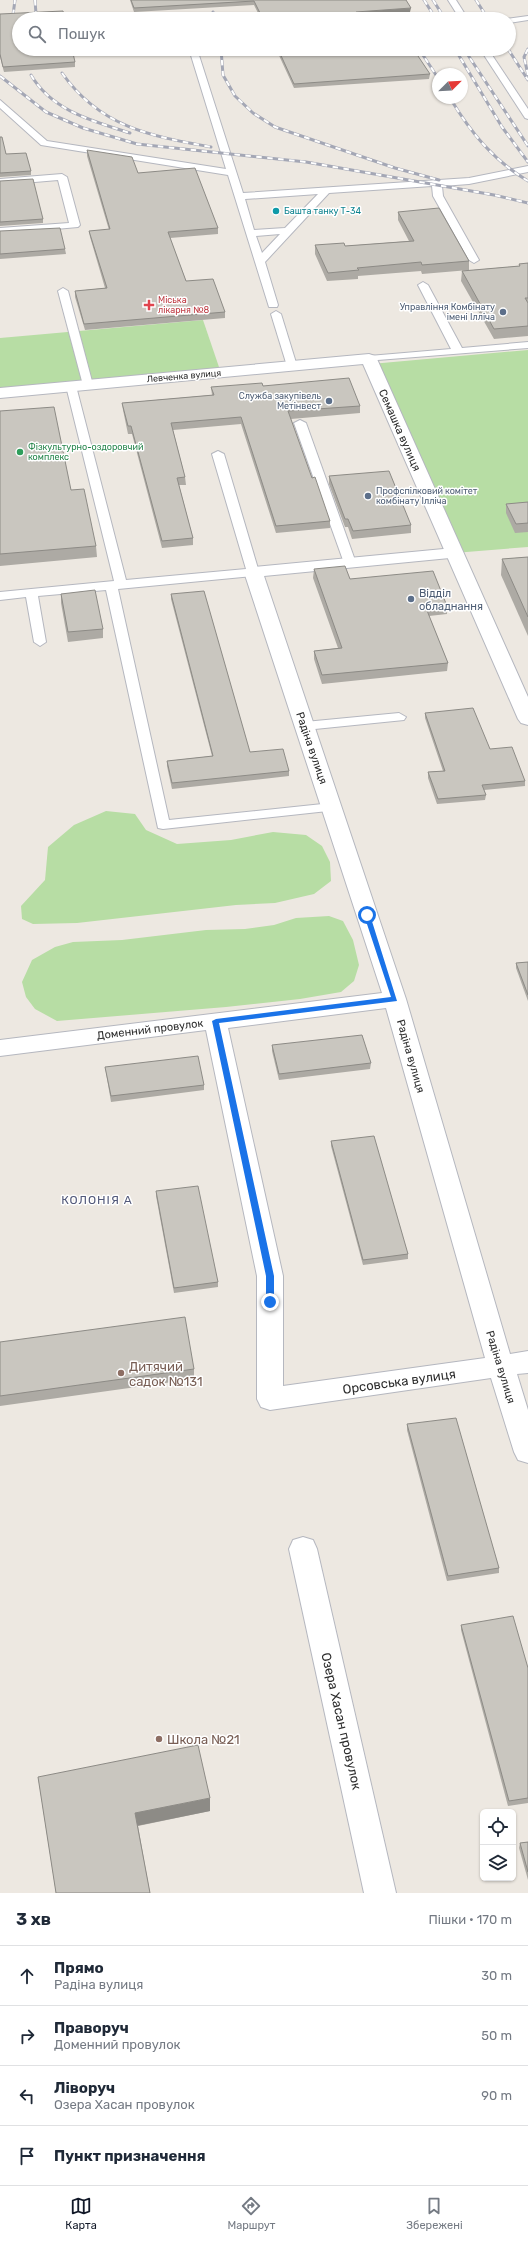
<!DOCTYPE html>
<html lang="uk">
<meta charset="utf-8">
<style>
body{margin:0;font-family:Rubik,sans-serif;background:#f2f2f3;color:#1f2937}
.controls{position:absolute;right:12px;bottom:12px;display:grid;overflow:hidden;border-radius:6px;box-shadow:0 1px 3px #0004}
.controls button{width:36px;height:36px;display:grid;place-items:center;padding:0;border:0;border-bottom:1px solid #e0e1e3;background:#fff;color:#1f2937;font:20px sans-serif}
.compass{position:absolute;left:432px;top:68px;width:36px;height:36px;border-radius:50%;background:#fff;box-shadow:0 1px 3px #0004;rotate:66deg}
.stop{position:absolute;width:12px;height:12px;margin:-9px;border:3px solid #1a73e8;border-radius:50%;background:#fff}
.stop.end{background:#1a73e8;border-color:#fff;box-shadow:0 1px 4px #0008}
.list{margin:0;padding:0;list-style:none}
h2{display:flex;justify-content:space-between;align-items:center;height:52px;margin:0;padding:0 16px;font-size:17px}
h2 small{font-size:13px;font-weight:400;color:#747a83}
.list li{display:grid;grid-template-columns:26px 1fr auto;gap:12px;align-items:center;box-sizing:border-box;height:60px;padding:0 16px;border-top:1px solid #e0e1e3}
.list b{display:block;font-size:15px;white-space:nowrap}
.list p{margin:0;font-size:13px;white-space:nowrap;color:#747a83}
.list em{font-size:13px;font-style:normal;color:#747a83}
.icon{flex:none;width:22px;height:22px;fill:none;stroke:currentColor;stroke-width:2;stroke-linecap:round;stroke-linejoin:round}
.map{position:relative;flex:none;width:528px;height:1893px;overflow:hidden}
.search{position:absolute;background:#fff;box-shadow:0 1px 3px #0004;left:12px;right:12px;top:12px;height:44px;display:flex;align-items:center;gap:10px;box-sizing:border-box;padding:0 14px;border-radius:22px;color:#747a83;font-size:15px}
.sheet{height:292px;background:#fff}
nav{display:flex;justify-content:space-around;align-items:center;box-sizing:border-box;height:56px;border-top:1px solid #e0e1e3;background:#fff;font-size:11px;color:#747a83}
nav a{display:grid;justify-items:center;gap:2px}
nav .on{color:#111827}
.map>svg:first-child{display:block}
</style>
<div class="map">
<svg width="528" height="1893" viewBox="0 0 528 1893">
<rect width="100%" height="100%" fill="#ede8e1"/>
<!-- green -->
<g fill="#b7dda4">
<polygon points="203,320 220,370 0,389 0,338"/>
<polygon points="528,350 528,547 454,553 371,364"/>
<polygon points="106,811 135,814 146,830 177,844 231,840 273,832 306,835 322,846 330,862 331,881 314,894 275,903 236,905 77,923 33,924 22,919 21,906 45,880 48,847 74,825"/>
<polygon points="329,916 343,921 353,940 359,965 354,981 341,992 300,999 226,1007 57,1021 35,1009 26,997 22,982 32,960 55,947 73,942 122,940 206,930 245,929 274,925 296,918"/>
</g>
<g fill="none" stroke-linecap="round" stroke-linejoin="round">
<!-- service casing -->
<g stroke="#b5b7bf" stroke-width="2">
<g id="service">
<polygon points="448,0 456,0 468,19 460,19"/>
<polygon points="528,16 528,20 509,23 509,19 507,19"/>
<path d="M189 49H197L243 193 469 178 528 166V172L469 184 442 186 443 196 479 260 474 263 469 260 433 196 432 186 329 193 265 262 278 305 277 307H269L228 175 41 145 0 108V100L47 141 226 169ZM318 194 285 228 254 230 245 199ZM280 234 262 253 256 236Z"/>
<polygon points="480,49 488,49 528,109 528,119 525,118"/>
<polygon points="62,174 67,177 80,225 78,227 0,234 0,228 69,223 58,180 0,185 0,179"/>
<polygon points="423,282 428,285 462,348 528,342 528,348 365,361 364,359 365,357 369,356 451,349 418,285"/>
<polygon points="63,288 68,291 93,385 92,387 84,387 83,385 58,291"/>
<polygon points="276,311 281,314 297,366 296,368 288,368 287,366 271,314"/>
<polygon points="71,383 76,386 126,580 246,569 212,454 218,451 224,454 259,572 253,576 118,589 169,820 332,803 337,804 339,807 337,810 163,829 158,828 106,590 38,596 46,642 40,646 34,642 26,597 0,600 0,592 114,581 66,386"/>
<polygon points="300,420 306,423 356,563 354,566 350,567 344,563 294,423"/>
<polygon points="399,713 406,717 404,720 305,730 298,726 305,722"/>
</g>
</g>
<!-- minor casing -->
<g stroke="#b5b7bf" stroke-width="2">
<g id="minor">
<path d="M454 548 460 549 463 553 460 557 264 576 406 999 510 1354 528 1351V1373L517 1374 528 1410V1463L518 1460 514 1452 491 1378 270 1410 261 1407 257 1399V1276L206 1030 0 1056V1040L382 993 244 572 247 568 253 567ZM386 1008 485 1358 283 1386V1276L228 1028Z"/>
<polygon points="303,1537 313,1540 317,1549 396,1893 364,1893 289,1549 293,1540"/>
</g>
</g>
<!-- tertiary casing -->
<g stroke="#b5b7bf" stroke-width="2">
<polygon id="tertiary" points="369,354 375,356 377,359 528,697 528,725 521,723 518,719 363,364 0,398 0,388"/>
</g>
<!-- service -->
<use href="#service" fill="#fff" fill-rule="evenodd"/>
<!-- minor -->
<use href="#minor" fill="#fff" fill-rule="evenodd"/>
<!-- tertiary -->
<use href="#tertiary" fill="#fff" fill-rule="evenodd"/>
<!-- rail casing -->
<g stroke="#a4a7b5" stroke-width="3">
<g id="rail">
<polyline points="35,0 36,14"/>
<polyline points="424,0 436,19"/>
<polyline points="433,0 445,19"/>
<polyline points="476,0 488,19"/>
<polyline points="213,12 215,19"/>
<polyline points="13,15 15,0"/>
<polyline points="384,15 387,19"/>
<polyline points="221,49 223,75 235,96 253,113 275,127 395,168 439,180"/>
<polyline points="419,49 438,78"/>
<polyline points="455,49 502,127 528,162"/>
<polyline points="464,49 528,146"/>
<polyline points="508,49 528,80"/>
<polyline points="528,49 524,57 528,75"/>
<path d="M62 73C100 127 150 136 211 147"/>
<path d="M31 75C52 111 93 121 130 133"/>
<polyline points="0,76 46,112 83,128 137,144 306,162 494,195 528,203"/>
<path d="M450 98C471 133 493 160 528 181"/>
</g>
</g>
<!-- rail -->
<use href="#rail" stroke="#fff" stroke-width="2" stroke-dasharray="5.5" stroke-linecap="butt"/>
</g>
<!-- wall -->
<g fill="#adaaa4">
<polygon points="130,0 406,0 410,12 358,16 360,19 261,19 254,5 134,12"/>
<polygon points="0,14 75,62 75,67 4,72 0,57"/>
<polygon points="276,49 378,49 380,53 430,74 429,79 294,88"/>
<polygon points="0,137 6,154 31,171 31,175 0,177"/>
<polygon points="87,150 138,173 218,228 218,234 170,238 186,281 225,312 225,318 85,330 75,297 75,291 105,288 90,237 89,231 109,230 87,156"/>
<polygon points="0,181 43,219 43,223 0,226"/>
<polygon points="398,212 469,261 469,270 422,274 421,271 358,276 358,279 327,281 315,254 315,245 345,246 409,241 398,220"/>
<polygon points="0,231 65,249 66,254 0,259"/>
<polygon points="528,263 528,336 494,339 461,281 462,271 519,266 519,264"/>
<polygon points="263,386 360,406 360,413 291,419 312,478 330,521 330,528 276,533 241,424 173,430 185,477 186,485 179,485 193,538 193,545 162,548 132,434 128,434 123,410 122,403 212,395 211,387"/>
<polygon points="0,411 71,490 96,546 97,557 0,566"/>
<polygon points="329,476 411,525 411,533 352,539 348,527 345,527 329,484"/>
<polygon points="528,502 528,532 515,533 506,513 506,504"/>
<polygon points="528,557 528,636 501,575 502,559"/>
<polygon points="314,569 447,606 447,614 429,616 448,663 447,671 322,684 314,659 314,651 338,648 313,578"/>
<polygon points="61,594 103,629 103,638 68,642 61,603"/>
<polygon points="171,594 250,752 289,771 289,776 172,789 167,766 167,761 212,756 171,599"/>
<polygon points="425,713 490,749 525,781 525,786 484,790 486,795 485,800 437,804 428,778 428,772 443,771 425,718"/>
<polygon points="528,962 528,1001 516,968 516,963"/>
<polygon points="272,1045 371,1063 370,1069 279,1080 272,1051"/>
<polygon points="105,1067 204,1085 204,1090 111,1102"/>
<polygon points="331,1141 408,1254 408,1259 363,1265 331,1146"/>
<polygon points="156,1191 218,1282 218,1287 174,1293 156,1196"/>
<polygon points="0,1342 194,1369 194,1379 0,1406"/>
<polygon points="407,1424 499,1568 499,1573 447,1581 407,1430"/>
<polygon points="461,1625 528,1668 528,1803 508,1806 461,1630"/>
<polygon points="38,1777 210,1811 138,1826 150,1893 56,1893"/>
<polygon points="528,1842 528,1880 519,1848 520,1843"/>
</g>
<!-- shaded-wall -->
<g fill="#8d8b86">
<polygon points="411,8 410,12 356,16 356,12"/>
<polygon points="210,1798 210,1811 136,1826 135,1813"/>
</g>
<!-- building -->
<g fill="#c9c6bf" stroke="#8d8b86">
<polygon points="131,0 406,0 411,8 356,12 360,19 263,19 254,1 134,8"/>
<polygon points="63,11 65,19 19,19 19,49 72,49 75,62 3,67 0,54 0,14"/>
<polygon points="278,49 378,49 380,53 414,50 430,74 294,84"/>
<polygon points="0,137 2,137 6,154 26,153 31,171 0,173"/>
<polygon points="87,150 132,157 138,173 195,168 218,228 168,232 186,281 213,279 225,312 84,324 75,291 107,288 89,231 110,229"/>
<polygon points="33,179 43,219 0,222 0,181"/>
<polygon points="439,208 469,261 422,265 421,262 357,268 359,270 328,273 315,245 344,243 345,246 414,241 398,212"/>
<polygon points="60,228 65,249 0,254 0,231"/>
<polygon points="528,263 528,298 525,298 528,303 528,326 494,329 462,271 520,266 519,264"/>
<polygon points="349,378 360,406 288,411 312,478 315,477 330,521 276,526 241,417 171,423 185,477 177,478 193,538 162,541 131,426 128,426 122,403 214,395 211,387 262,383 263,386"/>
<polygon points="54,407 71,490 84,489 96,546 0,554 0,411"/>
<polygon points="389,471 411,525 353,531 348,519 345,519 329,476"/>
<polygon points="528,502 528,523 516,524 506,504"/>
<polygon points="528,557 528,617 502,559"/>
<polygon points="345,566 350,579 433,571 447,606 426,608 448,663 322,675 314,651 342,648 314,569"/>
<polygon points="95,590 103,629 68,632 61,594"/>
<polygon points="204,591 250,752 283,749 289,771 172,783 167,761 213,756 171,594"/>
<polygon points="473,708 490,749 512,747 525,781 482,785 486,795 438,799 428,772 445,771 425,713"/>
<polygon points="528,962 528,995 516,963"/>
<polygon points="362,1035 371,1063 279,1074 272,1045"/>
<polygon points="198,1056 204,1085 111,1096 105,1067"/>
<polygon points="374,1136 408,1254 363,1260 331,1141"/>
<polygon points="198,1186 218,1282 174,1288 156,1191"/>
<polygon points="185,1317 194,1369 0,1396 0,1342"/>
<polygon points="456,1418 499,1568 448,1576 407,1424"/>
<polygon points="513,1616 528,1668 528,1798 509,1801 461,1625"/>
<polygon points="198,1745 210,1798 135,1813 150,1893 56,1893 38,1777"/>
<polygon points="528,1842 528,1872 520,1843"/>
</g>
<!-- route -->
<polygon fill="#1a73e8" points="367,913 370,915 397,1001 219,1023 274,1276 274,1302 270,1305 266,1302 266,1276 212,1021 216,1019 391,997 364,915"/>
<!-- markers -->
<circle fill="#0f9aa8" stroke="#fff" stroke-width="1.5" cx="276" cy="211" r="4"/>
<path fill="#e0444e" stroke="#fff" stroke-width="1.5" d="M147 299h4v4h4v4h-4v4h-4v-4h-4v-4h4z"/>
<g fill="#5c6f8a" stroke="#fff" stroke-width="1.5">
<circle cx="503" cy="312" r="4"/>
<circle cx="329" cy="401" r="4"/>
<circle cx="368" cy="496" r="4"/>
<circle cx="411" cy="599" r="4"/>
</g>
<circle fill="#2e9e5b" stroke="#fff" stroke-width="1.5" cx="20" cy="452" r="4"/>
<g fill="#8d6e63" stroke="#fff" stroke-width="1.5">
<circle cx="121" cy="1373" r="4"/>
<circle cx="159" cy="1739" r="4"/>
</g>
<g text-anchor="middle" stroke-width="3" stroke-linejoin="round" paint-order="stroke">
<!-- far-culture labels -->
<g font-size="9" fill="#0d838f" stroke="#fff" text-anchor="start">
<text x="284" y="214">Башта танку Т-34</text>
</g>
<!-- far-health labels -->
<g font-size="9" fill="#be3a42" stroke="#fff" text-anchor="start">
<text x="158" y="303">Міська<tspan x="158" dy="10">лікарня №8</tspan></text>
</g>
<!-- far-service labels -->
<g font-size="9" fill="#4e5e75" stroke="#fff" text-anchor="end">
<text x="495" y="310">Управління Комбінату<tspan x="495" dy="10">імені Ілліча</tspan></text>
<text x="321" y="399">Служба закупівель<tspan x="321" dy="10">Метінвест</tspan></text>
<text x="376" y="494" text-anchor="start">Профспілковий комітет<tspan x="376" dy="10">комбінату Ілліча</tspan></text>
</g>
<!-- far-street labels -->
<g font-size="9" fill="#2d2d2d" stroke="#fff">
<text transform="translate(184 376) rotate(-5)" y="3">Левченка вулиця</text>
</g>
<!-- far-leisure labels -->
<g font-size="9" fill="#27864d" stroke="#fff" text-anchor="start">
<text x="28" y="450">Фізкультурно-оздоровчий<tspan x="28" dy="10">комплекс</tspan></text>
</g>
<!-- street labels -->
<g font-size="11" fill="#2d2d2d" stroke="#fff">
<text transform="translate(400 430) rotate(66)" y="4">Семашка вулиця</text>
<text transform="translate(312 748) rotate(71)" y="4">Радіна вулиця</text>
<text transform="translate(150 1029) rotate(-7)" y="4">Доменний провулок</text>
<text transform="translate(411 1056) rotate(74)" y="4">Радіна вулиця</text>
<text transform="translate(501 1367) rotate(73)" y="4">Радіна вулиця</text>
</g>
<!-- service labels -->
<g font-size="11" fill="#4e5e75" stroke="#fff" text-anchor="start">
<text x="419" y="597">Відділ<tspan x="419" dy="13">обладнання</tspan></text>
</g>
<!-- neighbourhood labels -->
<g font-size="12" letter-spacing="1" fill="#52597a" stroke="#fff">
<text x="97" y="1204">КОЛОНІЯ А</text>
</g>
<!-- near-education labels -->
<g font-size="13" fill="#785e54" stroke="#fff" text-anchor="start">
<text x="129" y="1371">Дитячий<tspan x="129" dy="15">садок №131</tspan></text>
<text x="167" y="1744">Школа №21</text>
</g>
<!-- near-street labels -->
<g font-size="13" fill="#2d2d2d" stroke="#fff">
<text transform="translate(399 1381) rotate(-8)" y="5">Орсовська вулиця</text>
<text transform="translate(342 1721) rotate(77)" y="5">Озера Хасан провулок</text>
</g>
</g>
</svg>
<div class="controls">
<button><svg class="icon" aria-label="locate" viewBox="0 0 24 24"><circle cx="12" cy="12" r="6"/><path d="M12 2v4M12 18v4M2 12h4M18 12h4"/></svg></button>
<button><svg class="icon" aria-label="layers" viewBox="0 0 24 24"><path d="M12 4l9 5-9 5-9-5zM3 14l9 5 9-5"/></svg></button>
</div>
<svg class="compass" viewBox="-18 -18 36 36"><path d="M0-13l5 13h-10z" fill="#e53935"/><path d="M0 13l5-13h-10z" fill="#747a83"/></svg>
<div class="stop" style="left:367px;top:915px"></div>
<div class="stop end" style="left:270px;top:1302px"></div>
<div class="search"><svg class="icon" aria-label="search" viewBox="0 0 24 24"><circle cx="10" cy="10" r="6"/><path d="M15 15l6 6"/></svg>Пошук</div>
</div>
<section class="sheet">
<h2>3 хв<small>Пішки · 170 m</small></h2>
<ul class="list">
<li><svg class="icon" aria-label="ahead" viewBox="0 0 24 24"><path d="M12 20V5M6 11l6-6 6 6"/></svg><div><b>Прямо</b><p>Радіна вулиця</p></div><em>30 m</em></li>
<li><svg class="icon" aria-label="right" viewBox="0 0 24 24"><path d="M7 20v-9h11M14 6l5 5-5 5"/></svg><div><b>Праворуч</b><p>Доменний провулок</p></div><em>50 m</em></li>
<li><svg class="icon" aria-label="left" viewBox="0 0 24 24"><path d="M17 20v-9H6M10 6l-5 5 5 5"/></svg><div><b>Ліворуч</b><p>Озера Хасан провулок</p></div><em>90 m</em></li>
<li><svg class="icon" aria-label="arrive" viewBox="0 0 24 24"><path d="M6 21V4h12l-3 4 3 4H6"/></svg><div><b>Пункт призначення</b></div></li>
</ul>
</section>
<nav>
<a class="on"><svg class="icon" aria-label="map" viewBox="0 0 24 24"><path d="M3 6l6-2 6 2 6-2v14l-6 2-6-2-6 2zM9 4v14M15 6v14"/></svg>Карта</a>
<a><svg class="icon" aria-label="directions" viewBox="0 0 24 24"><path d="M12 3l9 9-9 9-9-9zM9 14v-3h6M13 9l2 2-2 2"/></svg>Маршрут</a>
<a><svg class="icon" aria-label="saved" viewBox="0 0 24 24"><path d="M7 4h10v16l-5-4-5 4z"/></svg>Збережені</a>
</nav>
